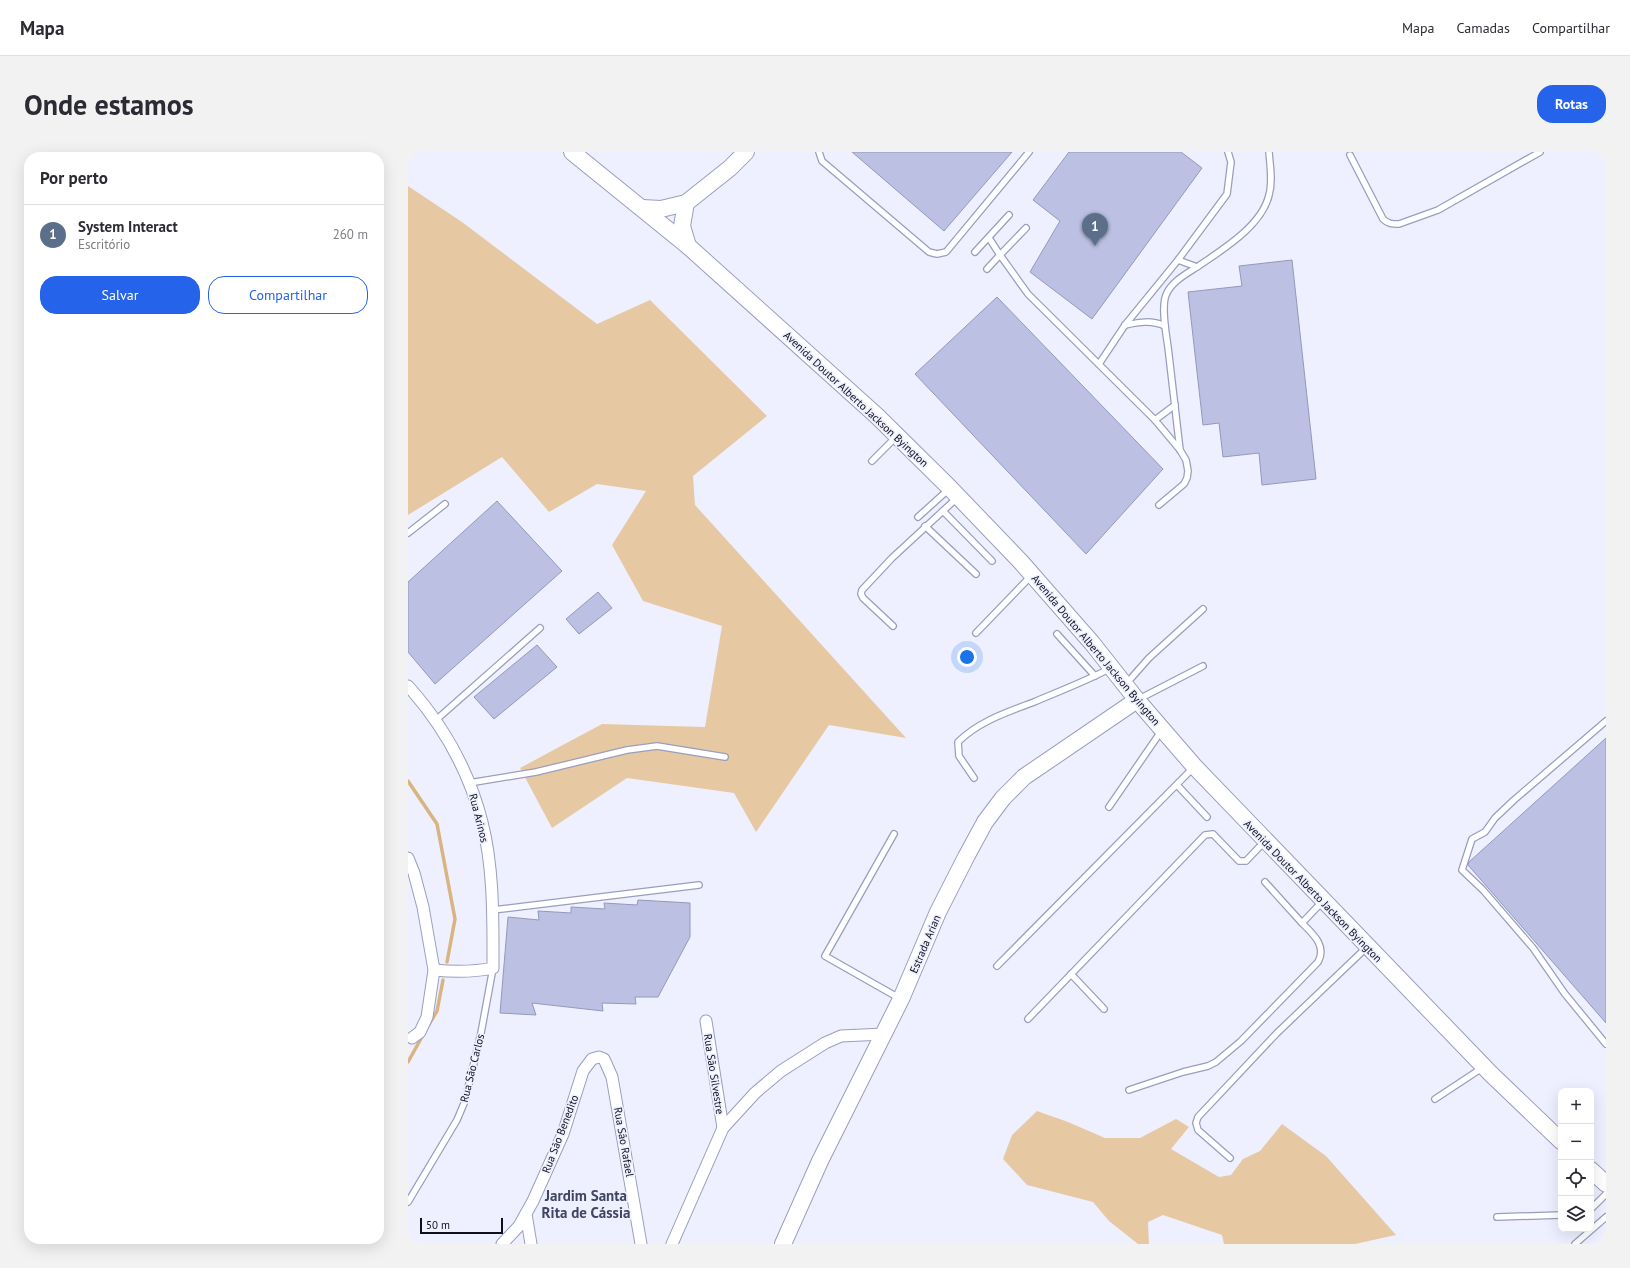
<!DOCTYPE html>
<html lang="pt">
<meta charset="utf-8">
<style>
body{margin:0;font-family:"PT Sans",sans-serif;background:#f2f2f3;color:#2b2b33}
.controls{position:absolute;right:12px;bottom:12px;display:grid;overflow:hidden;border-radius:8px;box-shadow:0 4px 16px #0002}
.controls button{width:36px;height:36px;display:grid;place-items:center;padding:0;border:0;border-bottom:1px solid #e1e1e2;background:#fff;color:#2b2b33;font:20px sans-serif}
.scale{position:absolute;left:12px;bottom:10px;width:83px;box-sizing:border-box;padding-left:4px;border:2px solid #0e0f1b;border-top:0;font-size:11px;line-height:14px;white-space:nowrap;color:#0e0f1b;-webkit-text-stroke:3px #eef0ff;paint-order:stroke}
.you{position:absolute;left:559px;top:505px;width:14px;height:14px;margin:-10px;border:3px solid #fff;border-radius:50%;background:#1a73e8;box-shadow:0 0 0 6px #1a73e833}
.badge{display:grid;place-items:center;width:26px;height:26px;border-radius:50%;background:#2563eb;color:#fff;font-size:13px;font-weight:700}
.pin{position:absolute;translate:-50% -33px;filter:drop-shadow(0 1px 2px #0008)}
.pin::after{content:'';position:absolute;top:21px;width:14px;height:12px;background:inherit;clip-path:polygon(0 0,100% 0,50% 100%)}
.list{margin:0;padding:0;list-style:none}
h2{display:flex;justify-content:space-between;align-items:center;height:52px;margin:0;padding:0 16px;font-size:17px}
h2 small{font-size:13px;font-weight:400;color:#7c7c81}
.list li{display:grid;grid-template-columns:26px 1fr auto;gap:12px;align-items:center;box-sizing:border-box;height:60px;padding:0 16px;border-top:1px solid #e1e1e2}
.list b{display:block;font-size:15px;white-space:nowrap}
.list p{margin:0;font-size:13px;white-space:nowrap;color:#7c7c81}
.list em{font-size:13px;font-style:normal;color:#7c7c81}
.actions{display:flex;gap:8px;padding:12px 16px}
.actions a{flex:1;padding:9px 0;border:1px solid #2563eb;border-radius:16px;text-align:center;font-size:14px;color:#2563eb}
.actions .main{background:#2563eb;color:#fff}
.icon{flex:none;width:22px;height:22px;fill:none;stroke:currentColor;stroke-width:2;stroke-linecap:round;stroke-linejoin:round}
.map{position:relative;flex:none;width:1198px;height:1092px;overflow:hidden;border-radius:16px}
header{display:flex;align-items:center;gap:24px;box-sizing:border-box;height:56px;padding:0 20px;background:#fff;border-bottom:1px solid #e1e1e2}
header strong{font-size:19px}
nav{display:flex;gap:22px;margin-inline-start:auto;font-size:14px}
.intro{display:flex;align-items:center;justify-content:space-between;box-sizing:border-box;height:96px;padding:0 24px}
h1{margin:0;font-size:28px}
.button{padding:10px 18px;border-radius:16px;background:#2563eb;color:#fff;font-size:14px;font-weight:700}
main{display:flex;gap:24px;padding:0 24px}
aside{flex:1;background:#fff;border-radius:16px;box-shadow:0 4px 16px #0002}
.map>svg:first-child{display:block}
</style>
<header>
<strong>Mapa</strong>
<nav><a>Mapa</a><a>Camadas</a><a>Compartilhar</a></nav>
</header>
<div class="intro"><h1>Onde estamos</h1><a class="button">Rotas</a></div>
<main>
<aside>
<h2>Por perto<small></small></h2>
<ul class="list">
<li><span class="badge" style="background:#5c6f8a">1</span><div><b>System Interact</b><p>Escritório</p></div><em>260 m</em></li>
</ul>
<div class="actions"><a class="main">Salvar</a><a>Compartilhar</a></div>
</aside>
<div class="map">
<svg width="1198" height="1092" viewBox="0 0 1198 1092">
<rect width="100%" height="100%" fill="#eef0ff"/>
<!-- green -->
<g fill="#e6c9a3">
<polygon points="0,34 54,70 189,172 242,148 359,264 285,324 287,353 498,586 421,573 348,680 326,641 219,626 144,676 112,616 194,572 297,575 314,474 235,449 204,393 238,339 189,332 141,360 94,305 0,363"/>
<polygon points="629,959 660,970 697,986 732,986 768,967 781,975 763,997 811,1025 823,1023 835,1007 852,999 874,972 918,1004 988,1083 947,1092 816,1092 814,1083 755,1063 740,1070 741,1092 730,1092 701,1069 685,1050 619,1033 595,1007 604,983"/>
</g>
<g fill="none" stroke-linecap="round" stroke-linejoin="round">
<!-- stream -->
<g stroke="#d9b481" stroke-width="3.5">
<polyline points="0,629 29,672 47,767 39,810"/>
<polyline points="20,874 29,859 35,828"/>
<polyline points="0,910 15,883"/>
</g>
</g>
<!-- building -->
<g fill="#bcc1e4" stroke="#9498ba">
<polygon points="444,0 604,0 536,79"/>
<polygon points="661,0 773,0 794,16 684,167 622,120 652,69 625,48"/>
<polygon points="884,108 908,327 854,333 851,301 815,305 811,271 795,273 780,140 834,134 831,114"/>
<polygon points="589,145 755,317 678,402 507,222"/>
<polygon points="89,349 154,419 27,532 0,500 0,430"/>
<polygon points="190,440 204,456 171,482 158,467"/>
<polygon points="129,493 149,515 86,567 66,545"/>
<polygon points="1198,586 1198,871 1060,713 1061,710"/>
<polygon points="230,748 282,751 282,785 250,845 227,845 228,852 194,851 195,859 124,851 128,863 92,861 100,765 131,768 130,759 163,761 163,755 197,757 196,751 229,753"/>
</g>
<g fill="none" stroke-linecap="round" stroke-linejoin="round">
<!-- lane casing -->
<g stroke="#999ebf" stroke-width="8">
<g id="lane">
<polyline points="411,0 414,9 521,100 529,102 538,100 621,0"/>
<path d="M942 3 975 67C980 72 984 72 991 72L1030 58 1132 0"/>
<polyline points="618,76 592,103 620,142 747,268 772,298 778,308 780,319 779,326 776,332 751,353"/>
<polyline points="567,100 601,63"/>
<path d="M770 108 789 115C814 98 854 74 861 43 865 29 862 14 861 0"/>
<polyline points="579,117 592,103 581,86"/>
<path d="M717 173C732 170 743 168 757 174"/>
<polyline points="691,212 717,173 770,108 819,42 823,10 820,0"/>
<polyline points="747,268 767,253"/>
<path d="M772 298C768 263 764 229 760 195 758 181 753 155 758 143 763 130 778 122 789 115"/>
<polyline points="464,309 488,285"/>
<polyline points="535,359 584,409"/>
<polyline points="510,365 541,337"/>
<polyline points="517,374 568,422"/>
<polyline points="0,381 37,352"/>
<polyline points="485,474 455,446 453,442 454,438 484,406 550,345"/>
<polyline points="568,481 624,423"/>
<polyline points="649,482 687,524"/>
<polyline points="718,532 741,506 795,457"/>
<polyline points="731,547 795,514"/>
<polyline points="28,568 132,476"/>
<polyline points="1198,569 1106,648 1087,666 1077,680 1064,687 1054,718 1075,738 1125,796 1157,842 1198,892"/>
<path d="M566 626 551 604 550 590C571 569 600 560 626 550 652 539 678 529 703 516"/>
<polyline points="61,631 128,620 219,598 249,594 317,605"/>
<polyline points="769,633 799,665"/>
<polyline points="701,655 754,578"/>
<polyline points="486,682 417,804 491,846"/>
<polyline points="857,730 894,771"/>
<polyline points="85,758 291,733"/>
<polyline points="589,814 786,615"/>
<polyline points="663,822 696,857"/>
<polyline points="620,867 797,683 805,682 831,709 838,709 857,689"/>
<path d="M721 938 775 920 800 914 808 910 833 889 910 810C919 794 905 782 894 771L914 750"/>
<polyline points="1027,947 1074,916"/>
<polyline points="822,1006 790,978 788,971 790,965 869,881 959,795"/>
<polyline points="0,1050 49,968 57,949 73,881 85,816"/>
<polyline points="1183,1057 1198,1042"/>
<polyline points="1089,1065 1153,1063"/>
<polyline points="1167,1092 1198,1065"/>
</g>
</g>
<!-- street casing -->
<g stroke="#999ebf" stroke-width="13">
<g id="street">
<path d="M0 534C35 573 61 619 74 670 86 717 85 768 85 816 66 820 46 820 26 818"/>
<polyline points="0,706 6,721 15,755 26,818 19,865 12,880 4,886"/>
<polyline points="298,869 315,976"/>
<polyline points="118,1062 123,1092"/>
<polyline points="94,1092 111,1074 125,1049 155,982 175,919 184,907 191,905 196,907 204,925 233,1092"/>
<polyline points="264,1092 315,976 347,941 373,919 417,891 433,884 476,882"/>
</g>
</g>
<!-- secondary casing -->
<g stroke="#999ebf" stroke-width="18">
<g id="secondary">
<polyline points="164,0 280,94 469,264 542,336 613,410 684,491 729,548 786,614 1083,922 1153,989"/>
<polyline points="278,51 274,74 280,94"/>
<polyline points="234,56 253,57 278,51 322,16 338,0"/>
<polyline points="1183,1018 1198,1032"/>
<polyline points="375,1092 412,1009 493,847 530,760 558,705 577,670 595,646 616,625 729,548"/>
</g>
</g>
<!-- lane -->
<use href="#lane" stroke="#fff" stroke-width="5.5"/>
<!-- street -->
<use href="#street" stroke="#fff" stroke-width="11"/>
<!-- secondary -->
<use href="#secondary" stroke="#fff" stroke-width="16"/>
</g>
<g text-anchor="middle" stroke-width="3.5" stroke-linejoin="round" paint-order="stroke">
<!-- street labels -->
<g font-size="11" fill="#0e0f1b" stroke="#eef0ff">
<text transform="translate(448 247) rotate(43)" y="4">Avenida Doutor Alberto Jackson Byington</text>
<text transform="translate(688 498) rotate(50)" y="4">Avenida Doutor Alberto Jackson Byington</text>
<text transform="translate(71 666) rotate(76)" y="4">Rua Arinos</text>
<text transform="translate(905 739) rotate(46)" y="4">Avenida Doutor Alberto Jackson Byington</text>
<text transform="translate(517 792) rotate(-67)" y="4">Estrada Arian</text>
<text transform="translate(64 916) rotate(-76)" y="4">Rua São Carlos</text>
<text transform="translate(306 922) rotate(81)" y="4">Rua São Silvestre</text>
<text transform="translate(152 982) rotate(-69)" y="4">Rua São Benedito</text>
<text transform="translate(216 990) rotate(80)" y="4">Rua São Rafael</text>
</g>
<!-- district labels -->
<g font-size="15" font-weight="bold" fill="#414561" stroke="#eef0ff">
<text x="178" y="1049">Jardim Santa<tspan x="178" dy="17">Rita de Cássia</tspan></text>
</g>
</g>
</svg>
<div class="controls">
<button>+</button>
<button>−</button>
<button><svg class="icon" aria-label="locate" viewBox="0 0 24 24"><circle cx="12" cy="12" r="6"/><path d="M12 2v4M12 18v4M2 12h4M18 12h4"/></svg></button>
<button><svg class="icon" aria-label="layers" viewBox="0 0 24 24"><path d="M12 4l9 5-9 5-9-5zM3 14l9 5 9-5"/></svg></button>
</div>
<div class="scale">50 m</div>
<div class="you"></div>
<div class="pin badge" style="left:687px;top:94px;background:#5c6f8a">1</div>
</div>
</main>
